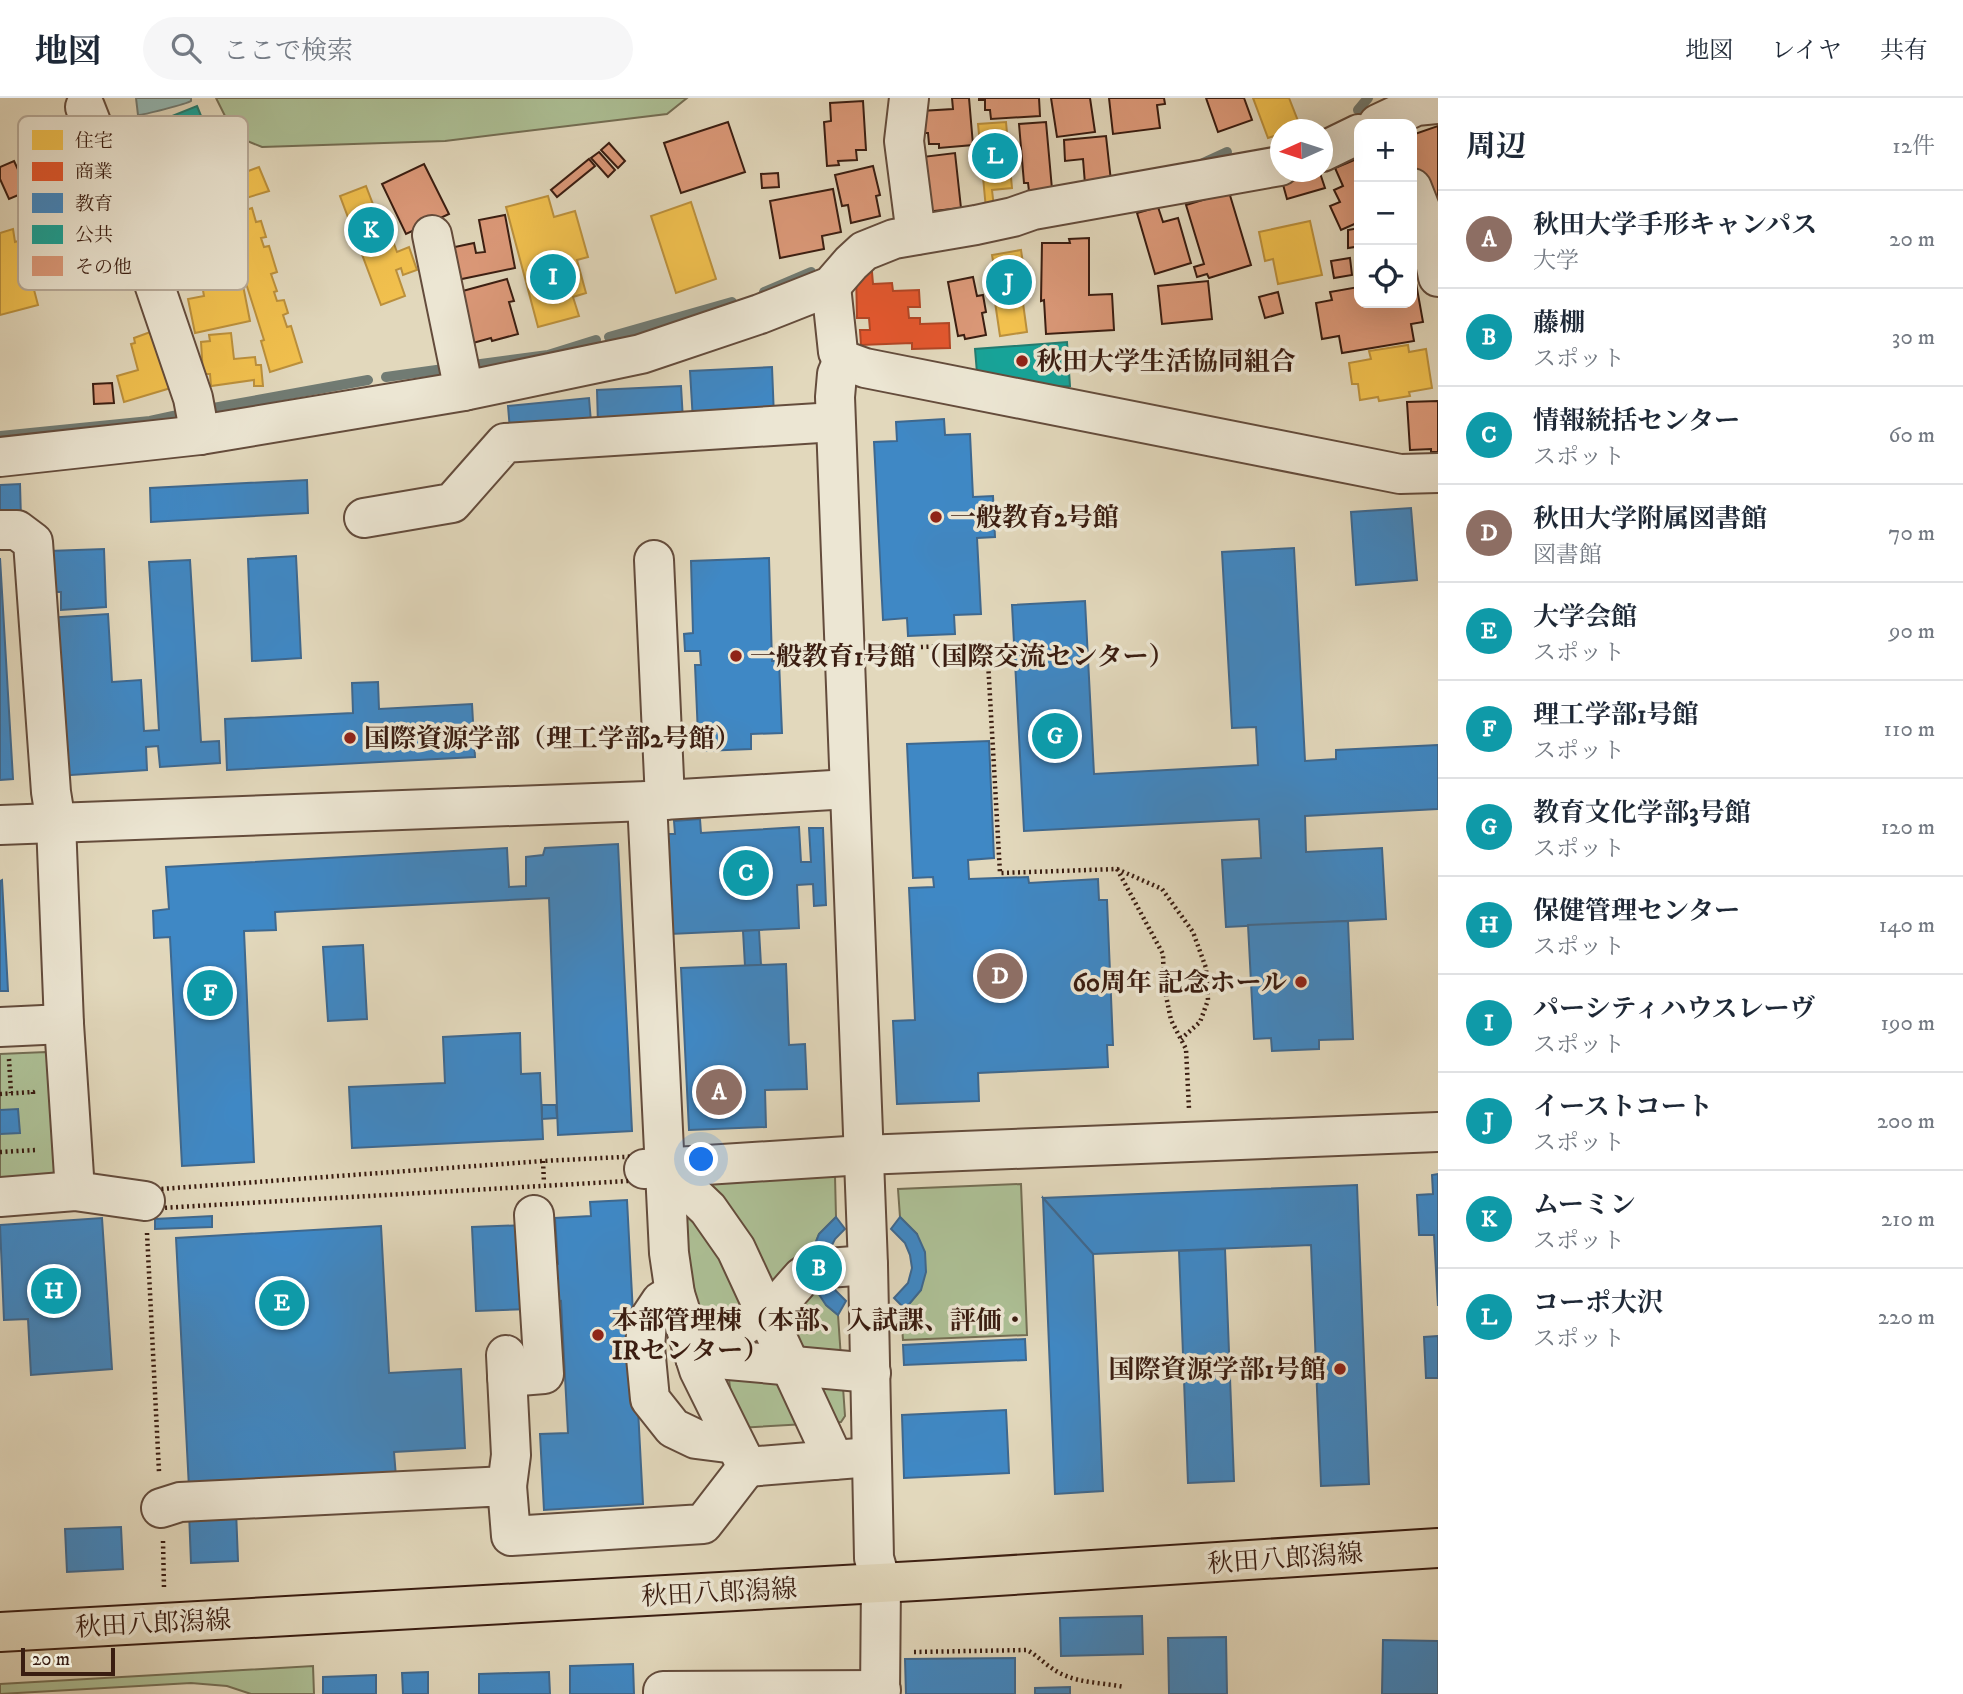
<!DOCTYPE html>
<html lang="ja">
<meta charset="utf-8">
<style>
body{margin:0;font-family:"IM FELL DW Pica","Noto Serif JP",serif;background:#f6f6f7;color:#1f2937}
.controls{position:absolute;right:21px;top:21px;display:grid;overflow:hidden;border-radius:14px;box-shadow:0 7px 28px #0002}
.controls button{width:63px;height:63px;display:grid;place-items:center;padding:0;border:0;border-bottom:2px solid #e0e1e3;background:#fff;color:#1f2937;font:35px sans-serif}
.compass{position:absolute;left:1270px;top:21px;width:63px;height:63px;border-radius:50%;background:#fff;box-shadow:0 7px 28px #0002;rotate:267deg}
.scale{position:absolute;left:21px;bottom:18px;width:94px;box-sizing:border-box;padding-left:7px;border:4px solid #3a1d11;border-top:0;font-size:19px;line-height:24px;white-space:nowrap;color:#3a1d11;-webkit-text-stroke:5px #ece6d3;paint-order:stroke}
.you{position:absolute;left:702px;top:1062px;width:24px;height:24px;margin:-18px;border:5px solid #fff;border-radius:50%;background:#1a73e8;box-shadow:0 0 0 10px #1a73e833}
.badge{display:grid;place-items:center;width:46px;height:46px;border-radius:50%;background:#8f2418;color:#fff;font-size:23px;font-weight:700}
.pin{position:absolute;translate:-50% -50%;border:4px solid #fff;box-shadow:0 2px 7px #0006}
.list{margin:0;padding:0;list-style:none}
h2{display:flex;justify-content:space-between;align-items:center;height:91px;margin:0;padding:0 28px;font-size:30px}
h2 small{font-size:23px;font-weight:400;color:#747a83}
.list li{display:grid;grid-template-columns:46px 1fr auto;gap:21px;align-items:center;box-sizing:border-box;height:98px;padding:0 28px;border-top:2px solid #e0e1e3}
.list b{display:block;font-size:26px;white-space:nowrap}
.list p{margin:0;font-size:23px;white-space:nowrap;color:#747a83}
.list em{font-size:23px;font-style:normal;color:#747a83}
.icon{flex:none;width:38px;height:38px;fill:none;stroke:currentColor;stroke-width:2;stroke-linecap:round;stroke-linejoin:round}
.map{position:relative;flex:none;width:1438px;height:1596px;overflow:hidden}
header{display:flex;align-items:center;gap:42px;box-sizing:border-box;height:98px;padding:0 35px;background:#fff;border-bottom:2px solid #e0e1e3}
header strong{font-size:33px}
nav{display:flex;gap:38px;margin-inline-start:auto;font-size:24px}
.search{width:490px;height:63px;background:#f6f6f7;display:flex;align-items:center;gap:18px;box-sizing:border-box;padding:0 24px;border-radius:38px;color:#747a83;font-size:26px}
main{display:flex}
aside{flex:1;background:#fff}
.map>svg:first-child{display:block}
</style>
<header>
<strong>地図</strong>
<div class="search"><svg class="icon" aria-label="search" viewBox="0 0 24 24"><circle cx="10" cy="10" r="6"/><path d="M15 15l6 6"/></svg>ここで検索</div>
<nav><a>地図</a><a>レイヤ</a><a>共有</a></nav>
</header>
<main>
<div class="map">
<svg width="1438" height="1596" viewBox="0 0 1438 1596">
<rect width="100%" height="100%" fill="#e2d8bc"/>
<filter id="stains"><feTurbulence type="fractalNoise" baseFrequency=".00286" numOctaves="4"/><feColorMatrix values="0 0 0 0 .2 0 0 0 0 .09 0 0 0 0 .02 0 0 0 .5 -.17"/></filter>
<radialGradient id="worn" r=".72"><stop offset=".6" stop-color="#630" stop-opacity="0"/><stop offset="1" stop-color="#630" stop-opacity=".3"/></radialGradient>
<!-- green -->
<g fill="#adc096" stroke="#746e54" stroke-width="2">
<polygon points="216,0 687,0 667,16 445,43 262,49 235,38"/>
<polygon points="46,954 54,963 60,1076 0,1088 0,956"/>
<polygon points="835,1078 836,1119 819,1136 812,1154 826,1207 838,1217 845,1318 841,1324 738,1330 732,1306 728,1273 694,1214 686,1133 691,1087"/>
<polygon points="1021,1086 1027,1237 903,1242 901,1215 921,1192 917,1136 900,1119 898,1091"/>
<polygon points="313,1568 314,1596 251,1596 227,1588 191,1585 0,1596 0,1586"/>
</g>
<!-- water -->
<path fill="#95b9b5" stroke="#717b73" stroke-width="2" d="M136 0H191V3C186 6 144 17 138 17Z"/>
<!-- homes -->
<g fill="#f2c14e" stroke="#bb903c" stroke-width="2">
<polygon points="1253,0 1289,0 1300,28 1291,32 1280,32 1280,36 1268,40"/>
<polygon points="1006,24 1012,90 992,92 994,110 986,111 978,26"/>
<polygon points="229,61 235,78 259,69 269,93 223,107 224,110 185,125 183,120 192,117 189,111 184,113 180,104 168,109 160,88"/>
<polygon points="366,88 376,114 381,111 397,154 409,149 417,172 403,177 401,170 396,172 405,198 381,207 340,98"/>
<polygon points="548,98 554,119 575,113 588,159 577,162 586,195 573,199 579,218 538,229 506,109"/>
<polygon points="691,104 716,181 676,195 651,118"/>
<polygon points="252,110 256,124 261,123 266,139 261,140 264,149 269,148 277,174 271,176 277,193 274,194 277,203 284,202 288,215 283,217 287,229 291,228 302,264 270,274 261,243 264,242 237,157 206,167 196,136 220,128 222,134 231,131 227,118"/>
<polygon points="1310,123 1322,177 1278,186 1273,161 1265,163 1259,134"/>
<polygon points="13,131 15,144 21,142 38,207 0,217 0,135"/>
<polygon points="1021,152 1028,198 1022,198 1027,234 1000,238 990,170 994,169 992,157"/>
<polygon points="240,172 250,223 195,235 188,201 204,198 201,181"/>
<polygon points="153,233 174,289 124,304 117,278 138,272 131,246 135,245 134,240"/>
<polygon points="231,235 234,261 255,259 256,267 261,267 263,288 254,288 254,282 211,288 210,276 203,276 201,244 210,243 209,237"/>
<polygon points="1408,247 1409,254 1426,251 1432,290 1409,294 1410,298 1379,303 1378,299 1360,302 1358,286 1352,286 1349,265 1371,261 1369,253"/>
</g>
<!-- shops -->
<polygon fill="#e4572e" stroke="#b14625" stroke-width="2" points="856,174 872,174 873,186 892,185 893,193 919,192 920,209 908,209 909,220 920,220 920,226 949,225 950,250 912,251 912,245 861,247 860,232 870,232 869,220 857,220"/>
<!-- schools -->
<g fill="#3f88c5" stroke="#3e688f" stroke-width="2">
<polygon points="772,269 774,319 693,323 690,273"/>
<polygon points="681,288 683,322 598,327 597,292"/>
<polygon points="589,300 591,324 510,332 508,308"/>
<polygon points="944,321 945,337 970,336 973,399 993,398 995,439 977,440 981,516 954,517 955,536 908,538 907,520 883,522 874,344 897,343 896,324"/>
<polygon points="307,382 308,415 151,424 150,390"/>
<polygon points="20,386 21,421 0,422 0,387"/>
<polygon points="1411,410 1417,482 1356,487 1351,414"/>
<polygon points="1294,450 1305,663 1336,661 1336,652 1438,647 1438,711 1305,718 1306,754 1382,750 1386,821 1226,829 1222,762 1261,760 1259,721 1024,733 1012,507 1085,503 1094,676 1258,667 1256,629 1232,630 1222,454"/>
<polygon points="104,451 106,509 61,512 61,494 51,494 49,453"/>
<polygon points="296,458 301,560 252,563 248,461"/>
<polygon points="0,460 13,681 0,682"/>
<polygon points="769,460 772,563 779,563 782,635 751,636 751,651 703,653 702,637 698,637 695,567 701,567 700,553 685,553 684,536 693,535 691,463"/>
<polygon points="190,462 201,644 219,643 220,665 160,669 158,648 146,649 147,672 56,678 46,520 108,516 112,584 141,582 144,633 159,632 149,464"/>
<polygon points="378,584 379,611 472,606 475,659 227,672 225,621 353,615 352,585"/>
<polygon points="989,643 994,760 968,762 969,781 1028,779 1029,785 1098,781 1099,802 1107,802 1113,947 1107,947 1108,969 978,975 979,1003 897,1006 893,923 915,922 909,790 934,789 933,779 913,780 907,646"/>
<polygon points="700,721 701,735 799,729 801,764 811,764 809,730 823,730 826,807 814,808 813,786 797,787 799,830 670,836 665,736 675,736 674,723"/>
<polygon points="618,746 632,1033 558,1037 549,800 275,814 276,832 244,833 254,1064 182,1068 170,839 154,840 153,813 169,811 166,769 507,750 509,789 526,788 526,759 543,757 545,750"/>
<polygon points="2,782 8,893 0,893 0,783"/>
<polygon points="1348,823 1353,941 1319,942 1319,951 1272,953 1271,940 1254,941 1248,827"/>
<polygon points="759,832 761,867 745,868 743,833"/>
<polygon points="363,847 367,921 328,923 323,849"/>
<polygon points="786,866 789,947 805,946 807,991 765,992 766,1029 689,1032 681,870"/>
<polygon points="520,935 521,976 540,975 543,1041 352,1050 349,989 445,985 443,939"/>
<polygon points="542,1007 556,1007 557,1020 542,1021"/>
<polygon points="18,1011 20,1035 0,1036 0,1012"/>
<polygon points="1438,1076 1438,1208 1434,1137 1419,1137 1417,1097 1433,1096 1432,1077"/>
<polygon points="1357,1087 1369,1386 1321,1388 1311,1147 1093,1156 1043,1100"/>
<polygon points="1043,1100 1093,1156 1103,1393 1055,1396"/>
<polygon points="627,1102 643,1406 544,1412 540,1336 568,1335 561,1203 553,1204 551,1167 558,1166 555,1120 591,1118 590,1104"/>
<polygon points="212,1118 212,1129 155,1131 155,1121"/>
<polygon points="836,1119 845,1131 835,1141 829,1153 829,1180 836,1193 846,1203 838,1217 826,1207 816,1192 812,1154 819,1136"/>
<polygon points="900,1119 917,1136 925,1154 926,1174 921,1192 905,1211 894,1200 908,1185 912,1170 910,1157 905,1145 891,1131"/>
<polygon points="102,1120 112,1271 31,1277 28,1221 4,1222 0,1127"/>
<polygon points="527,1127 530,1211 476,1213 472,1129"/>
<polygon points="381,1128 389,1275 461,1271 465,1350 394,1354 396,1379 189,1390 176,1140"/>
<polygon points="1225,1151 1234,1383 1188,1385 1179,1153"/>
<polygon points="1438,1238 1438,1280 1426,1280 1424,1239"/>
<polygon points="1025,1241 1026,1262 904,1267 903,1247"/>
<polygon points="1006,1312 1009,1375 904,1380 902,1317"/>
<polygon points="236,1412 238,1463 191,1465 189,1414"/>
<polygon points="121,1429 123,1471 67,1474 65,1431"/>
<polygon points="1142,1518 1143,1556 1061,1558 1060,1520"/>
<polygon points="1226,1539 1227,1596 1169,1596 1168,1540"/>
<polygon points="1383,1542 1438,1543 1438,1596 1382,1596"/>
<polygon points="1015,1560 1015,1596 906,1596 905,1561"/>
<polygon points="633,1566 634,1596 570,1596 570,1568"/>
<polygon points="428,1574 428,1596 403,1596 402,1575"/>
<polygon points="549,1574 550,1596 479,1596 479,1576"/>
<polygon points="376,1577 376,1596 323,1596 323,1579"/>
<polygon points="1070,1589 1070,1596 1035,1596 1035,1590"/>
</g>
<!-- public -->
<g fill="#17a398" stroke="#227b70" stroke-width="2">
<polygon points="197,8 210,40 150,64 137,32"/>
<polygon points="1067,244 1070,288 1043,289 977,275 975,251"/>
</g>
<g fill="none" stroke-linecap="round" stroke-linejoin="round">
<!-- stream -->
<g stroke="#717b73" stroke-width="10">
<polyline points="1358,12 1368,0"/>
<polyline points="1203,65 1227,54"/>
<polyline points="764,194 811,174"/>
<polyline points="609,239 732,204"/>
<polyline points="466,268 548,257 596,242"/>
<polyline points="386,279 451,270"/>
<polyline points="202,312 368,282"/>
<polyline points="0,338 150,323 187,315"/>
</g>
</g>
<!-- building -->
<g fill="#dc9979" stroke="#3a1d11" stroke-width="2">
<polygon points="952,0 969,0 973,47 939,50 939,46 929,46 928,35 923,35 921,13 953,11"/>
<polygon points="979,0 1039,0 1040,18 991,21 990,12 985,12 985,2 979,2"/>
<polygon points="1051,0 1090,0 1095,34 1057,39"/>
<polygon points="1109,0 1164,0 1165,6 1157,7 1160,30 1113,36"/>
<polygon points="1206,0 1244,0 1252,22 1218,34"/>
<polygon points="863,3 866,52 856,52 857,62 838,63 839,67 827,68 824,24 831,23 830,5"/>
<polygon points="728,24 745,74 681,95 664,45"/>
<polygon points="1046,24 1052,91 1029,93 1028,85 1024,85 1019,26"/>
<polygon points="1438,28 1438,99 1426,103 1412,64 1412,37"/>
<polygon points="1106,38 1111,83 1085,86 1083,61 1065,63 1064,42"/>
<polygon points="609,45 625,63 618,70 601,52"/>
<polygon points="599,54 615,72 608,79 591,60"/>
<polygon points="955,55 961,110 925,114 914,60"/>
<polygon points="1359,60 1359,124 1341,132 1330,108 1340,104 1334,92 1343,88 1335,70"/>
<polygon points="589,61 595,68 557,99 551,92"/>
<polygon points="14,63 28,93 9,101 0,81 0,69"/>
<polygon points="424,66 449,116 406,136 382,86"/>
<polygon points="873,68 880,97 876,98 880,118 851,125 848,107 842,108 835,77"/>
<polygon points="778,75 779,89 762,90 761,76"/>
<polygon points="1320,75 1325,90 1287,101 1282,83 1297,78 1298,82"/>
<polygon points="833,91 841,134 822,138 824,151 780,160 770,103"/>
<polygon points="1229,94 1251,167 1209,180 1207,176 1197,179 1194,169 1204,166 1186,107"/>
<polygon points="1158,109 1163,124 1178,120 1191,165 1155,176 1137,115"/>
<polygon points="505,117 515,170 457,182 450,150 474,145 476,155 485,154 479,122"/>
<polygon points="1359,130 1359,170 1356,171 1355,149 1348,150 1348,132"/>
<polygon points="1089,140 1089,197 1112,196 1114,232 1046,236 1044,202 1041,203 1042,145 1070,145 1069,141"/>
<polygon points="1350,160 1352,177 1334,180 1331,163"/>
<polygon points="1412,174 1414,174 1423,224 1411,226 1414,243 1342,255 1339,238 1322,241 1316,205 1332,202 1330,194 1359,189 1359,183 1359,205 1412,205"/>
<polygon points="973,179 977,198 983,197 986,214 982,215 986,237 965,241 964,237 958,238 948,184"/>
<polygon points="507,181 514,203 509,204 518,236 492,243 491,240 473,245 459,194"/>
<polygon points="1208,183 1212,221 1162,226 1158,188"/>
<polygon points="1278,194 1283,215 1265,220 1259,199"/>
<polygon points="112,285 114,305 94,306 93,286"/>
<polygon points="1438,303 1438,354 1431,354 1431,351 1410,352 1407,304"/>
</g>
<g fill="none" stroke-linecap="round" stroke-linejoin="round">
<!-- minor casing -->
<g stroke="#644c3c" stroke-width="42">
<g id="minor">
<polyline points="909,0 904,43 916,137"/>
<polyline points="85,9 150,174 193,300 200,337"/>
<polyline points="1378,26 1416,8 1438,6"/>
<polyline points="1322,54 1359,36"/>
<polyline points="1412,90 1429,133 1438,179"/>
<polyline points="432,137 464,293"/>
<polyline points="831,188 838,254 843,262 865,270 1400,376 1438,375"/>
<polyline points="843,262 837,276 835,299 868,1167 874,1460 881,1484 880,1596"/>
<polyline points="0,359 200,337 464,293 641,256 760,216 831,188 851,165 864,153 894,141 976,127 1013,119 1033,112 1280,68"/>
<polyline points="364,420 452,405 505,345 835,324"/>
<polyline points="0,432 17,432 33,444 51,694 56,725 64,926 75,1093"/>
<polyline points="654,462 665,702"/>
<polyline points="647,703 669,1155 675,1196 699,1272 747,1369 871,1359"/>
<polyline points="0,727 647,703 849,691"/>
<polyline points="0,929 64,926"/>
<polyline points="665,1070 708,1111 736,1151 834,1362"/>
<polyline points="644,1071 863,1057 1438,1034"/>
<polyline points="0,1099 75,1093 145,1103"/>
<polyline points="675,1196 661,1203 647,1224 645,1249 650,1301 673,1330 696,1341 735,1346"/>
<polyline points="506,1257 511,1357 507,1388"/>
<polyline points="695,1259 780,1204 802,1179 814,1171 868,1167"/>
<polyline points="695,1259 871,1275"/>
<polyline points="507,1279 544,1276 534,1117"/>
<polyline points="161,1410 180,1404 507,1388 511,1438 703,1426 747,1369"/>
<polyline points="663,1596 663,1593 881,1592"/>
</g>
</g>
<!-- major casing -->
<g stroke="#3a1d11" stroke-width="42">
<polyline id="major" points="0,1534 934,1482 1438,1450"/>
</g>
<!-- path -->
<g stroke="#3a1d11" stroke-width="4.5" stroke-dasharray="2 3.5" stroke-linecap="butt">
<polyline points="877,551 987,546 1000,775 1117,771 1162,791 1193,834 1206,870 1208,902 1200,924 1181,941"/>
<polyline points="1117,771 1163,856 1164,888 1171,922 1186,951 1189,1011"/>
<polyline points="9,961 11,995"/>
<polyline points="0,996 33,994 33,996"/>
<polyline points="0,1054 36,1052 36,1051"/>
<polygon points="642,1058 665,1070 645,1082 161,1110 145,1103 161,1091 543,1063"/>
<polyline points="543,1063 544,1085"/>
<polyline points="147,1135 159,1374"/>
<polyline points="163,1443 164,1490"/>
<path d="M914 1554 1027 1552C1040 1559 1049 1571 1064 1577 1081 1585 1105 1585 1124 1589"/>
</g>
<!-- minor -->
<use href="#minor" stroke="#ece6d3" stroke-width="38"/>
<!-- major -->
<use href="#major" stroke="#e2d8bc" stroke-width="38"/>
</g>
<!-- markers -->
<g fill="#8f2418" stroke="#ece6d3" stroke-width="2.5">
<circle cx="1022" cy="263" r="7"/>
<circle cx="936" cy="419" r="7"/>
<circle cx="736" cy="558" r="7"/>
<circle cx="350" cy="640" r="7"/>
<circle cx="1301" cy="884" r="7"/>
<circle cx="598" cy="1237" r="7"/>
<circle cx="1340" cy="1271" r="7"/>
</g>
<g text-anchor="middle" stroke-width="7" stroke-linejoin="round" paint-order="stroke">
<!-- poi labels -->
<g font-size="26" font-weight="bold" fill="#3a1d11" stroke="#ece6d3" text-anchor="start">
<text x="1036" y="272">秋田大学生活協同組合</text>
<text x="950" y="428">一般教育2号館</text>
<text x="750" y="567">一般教育1号館（国際交流センター）</text>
<text x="364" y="649">国際資源学部（理工学部2号館）</text>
<text x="1287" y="893" text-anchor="end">60周年 記念ホール</text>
<text x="612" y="1231">本部管理棟（本部、入試課、評価・<tspan x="612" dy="30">IRセンター）</tspan></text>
<text x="1326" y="1280" text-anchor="end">国際資源学部1号館</text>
</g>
<!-- street labels -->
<g font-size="26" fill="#3a1d11" stroke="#ece6d3">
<text transform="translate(1285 1460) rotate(-4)" y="9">秋田八郎潟線</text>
<text transform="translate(719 1494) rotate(-3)" y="9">秋田八郎潟線</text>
<text transform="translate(153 1525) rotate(-3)" y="9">秋田八郎潟線</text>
</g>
</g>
<!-- legend -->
<rect x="18" y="18" width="230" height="174" rx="10" fill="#ece6d3" stroke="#b7aa99" stroke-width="2"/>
<rect x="32" y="32" width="31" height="20" fill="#f2c14e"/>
<rect x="32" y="64" width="31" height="19" fill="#e4572e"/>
<rect x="32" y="95" width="31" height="20" fill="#3f88c5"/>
<rect x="32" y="127" width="31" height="19" fill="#17a398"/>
<rect x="32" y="158" width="31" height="20" fill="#dc9979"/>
<g font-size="19" fill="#3a1d11">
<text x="75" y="49">住宅</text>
<text x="75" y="80">商業</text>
<text x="75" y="112">教育</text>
<text x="75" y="143">公共</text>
<text x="75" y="175">その他</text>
</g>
<rect width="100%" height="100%" filter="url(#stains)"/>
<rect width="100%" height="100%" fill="url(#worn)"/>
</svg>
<div class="controls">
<button>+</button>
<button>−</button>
<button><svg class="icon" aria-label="locate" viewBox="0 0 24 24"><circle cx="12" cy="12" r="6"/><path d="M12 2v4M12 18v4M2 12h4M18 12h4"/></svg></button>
</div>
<svg class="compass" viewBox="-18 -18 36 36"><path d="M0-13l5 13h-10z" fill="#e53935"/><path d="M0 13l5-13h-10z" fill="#747a83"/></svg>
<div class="scale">20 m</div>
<div class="you"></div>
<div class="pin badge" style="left:719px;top:994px;background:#8d6e63">A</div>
<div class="pin badge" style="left:819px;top:1170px;background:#0f9aa8">B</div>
<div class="pin badge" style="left:746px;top:775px;background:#0f9aa8">C</div>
<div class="pin badge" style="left:1000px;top:878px;background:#8d6e63">D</div>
<div class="pin badge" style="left:282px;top:1205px;background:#0f9aa8">E</div>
<div class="pin badge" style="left:210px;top:895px;background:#0f9aa8">F</div>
<div class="pin badge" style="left:1055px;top:638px;background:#0f9aa8">G</div>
<div class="pin badge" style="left:54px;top:1193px;background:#0f9aa8">H</div>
<div class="pin badge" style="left:553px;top:179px;background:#0f9aa8">I</div>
<div class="pin badge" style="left:1009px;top:184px;background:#0f9aa8">J</div>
<div class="pin badge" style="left:371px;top:132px;background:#0f9aa8">K</div>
<div class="pin badge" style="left:995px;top:58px;background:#0f9aa8">L</div>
</div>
<aside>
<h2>周辺<small>12件</small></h2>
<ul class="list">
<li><span class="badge" style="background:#8d6e63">A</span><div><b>秋田大学手形キャンパス</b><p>大学</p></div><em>20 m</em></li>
<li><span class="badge" style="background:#0f9aa8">B</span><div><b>藤棚</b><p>スポット</p></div><em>30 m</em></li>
<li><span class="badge" style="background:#0f9aa8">C</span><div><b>情報統括センター</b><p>スポット</p></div><em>60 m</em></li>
<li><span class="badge" style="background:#8d6e63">D</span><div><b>秋田大学附属図書館</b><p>図書館</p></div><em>70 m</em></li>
<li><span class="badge" style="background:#0f9aa8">E</span><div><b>大学会館</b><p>スポット</p></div><em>90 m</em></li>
<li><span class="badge" style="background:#0f9aa8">F</span><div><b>理工学部1号館</b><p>スポット</p></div><em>110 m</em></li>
<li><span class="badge" style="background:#0f9aa8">G</span><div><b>教育文化学部3号館</b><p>スポット</p></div><em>120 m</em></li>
<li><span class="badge" style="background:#0f9aa8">H</span><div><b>保健管理センター</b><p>スポット</p></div><em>140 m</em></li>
<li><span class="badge" style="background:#0f9aa8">I</span><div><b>パーシティハウスレーヴ</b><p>スポット</p></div><em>190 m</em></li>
<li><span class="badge" style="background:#0f9aa8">J</span><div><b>イーストコート</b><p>スポット</p></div><em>200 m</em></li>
<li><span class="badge" style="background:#0f9aa8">K</span><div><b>ムーミン</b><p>スポット</p></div><em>210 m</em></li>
<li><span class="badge" style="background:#0f9aa8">L</span><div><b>コーポ大沢</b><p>スポット</p></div><em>220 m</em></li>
</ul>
</aside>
</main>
